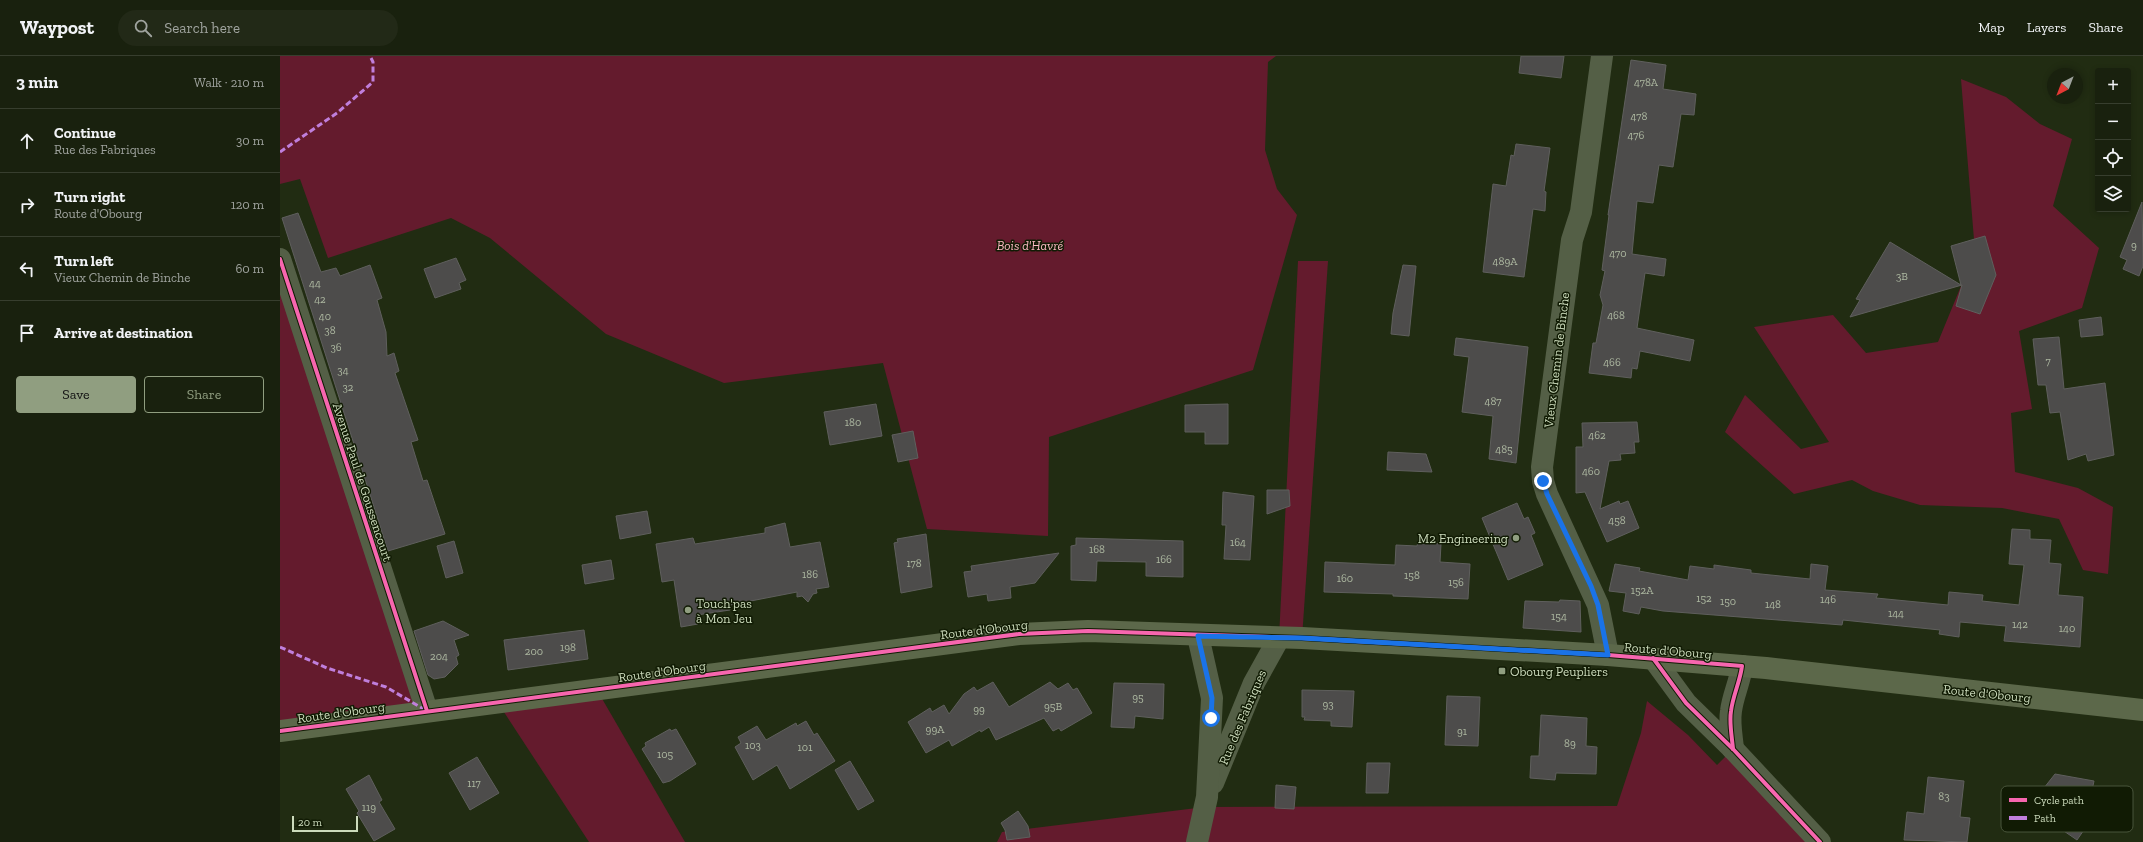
<!DOCTYPE html>
<meta charset="utf-8">
<style>
body{margin:0;font-family:"Zilla Slab",serif;background:#222917;color:#f1f3f6}
.controls{position:absolute;right:12px;top:12px;display:grid;overflow:hidden;border-radius:4px;box-shadow:0 2px 6px #0003}
.controls button{width:36px;height:36px;display:grid;place-items:center;padding:0;border:0;border-bottom:1px solid #373e2e;background:#19210e;color:#f1f3f6;font:20px sans-serif}
.compass{position:absolute;left:1767px;top:12px;width:36px;height:36px;border-radius:50%;background:#19210e;box-shadow:0 2px 6px #0003;rotate:222deg}
.scale{position:absolute;left:12px;bottom:10px;width:66px;box-sizing:border-box;padding-left:4px;border:2px solid #ccdbbc;border-top:0;font-size:11px;line-height:14px;white-space:nowrap;color:#ccdbbc;-webkit-text-stroke:3px #111b04;paint-order:stroke}
.stop{position:absolute;width:12px;height:12px;margin:-9px;border:3px solid #1a73e8;border-radius:50%;background:#fff}
.stop.end{background:#1a73e8;border-color:#fff;box-shadow:0 1px 4px #0008}
.list{margin:0;padding:0;list-style:none}
h2{display:flex;justify-content:space-between;align-items:center;height:52px;margin:0;padding:0 16px;font-size:17px}
h2 small{font-size:13px;font-weight:400;color:#9fa39e}
.list li{display:grid;grid-template-columns:26px 1fr auto;gap:12px;align-items:center;box-sizing:border-box;height:64px;padding:0 16px;border-top:1px solid #373e2e}
.list b{display:block;font-size:15px;white-space:nowrap}
.list p{margin:0;font-size:13px;white-space:nowrap;color:#9fa39e}
.list em{font-size:13px;font-style:normal;color:#9fa39e}
.actions{display:flex;gap:8px;padding:12px 16px}
.actions a{flex:1;padding:9px 0;border:1px solid #909e80;border-radius:4px;text-align:center;font-size:14px;color:#909e80}
.actions .main{background:#909e80;color:#111}
.icon{flex:none;width:22px;height:22px;fill:none;stroke:currentColor;stroke-width:2;stroke-linecap:round;stroke-linejoin:round}
.map{position:relative;flex:none;width:1863px;height:786px;overflow:hidden}
header{display:flex;align-items:center;gap:24px;box-sizing:border-box;height:56px;padding:0 20px;background:#19210e;border-bottom:1px solid #373e2e}
header strong{font-size:19px}
nav{display:flex;gap:22px;margin-inline-start:auto;font-size:14px}
.search{width:280px;height:36px;background:#222917;display:flex;align-items:center;gap:10px;box-sizing:border-box;padding:0 14px;border-radius:22px;color:#9fa39e;font-size:15px}
main{display:flex}
aside{flex:1;background:#19210e}
.map>svg:first-child{display:block}
</style>
<header>
<strong>Waypost</strong>
<div class="search"><svg class="icon" aria-label="search" viewBox="0 0 24 24"><circle cx="10" cy="10" r="6"/><path d="M15 15l6 6"/></svg>Search here</div>
<nav><a>Map</a><a>Layers</a><a>Share</a></nav>
</header>
<main>
<aside>
<h2>3 min<small>Walk · 210 m</small></h2>
<ul class="list">
<li><svg class="icon" aria-label="ahead" viewBox="0 0 24 24"><path d="M12 20V5M6 11l6-6 6 6"/></svg><div><b>Continue</b><p>Rue des Fabriques</p></div><em>30 m</em></li>
<li><svg class="icon" aria-label="right" viewBox="0 0 24 24"><path d="M7 20v-9h11M14 6l5 5-5 5"/></svg><div><b>Turn right</b><p>Route d'Obourg</p></div><em>120 m</em></li>
<li><svg class="icon" aria-label="left" viewBox="0 0 24 24"><path d="M17 20v-9H6M10 6l-5 5 5 5"/></svg><div><b>Turn left</b><p>Vieux Chemin de Binche</p></div><em>60 m</em></li>
<li><svg class="icon" aria-label="arrive" viewBox="0 0 24 24"><path d="M6 21V4h12l-3 4 3 4H6"/></svg><div><b>Arrive at destination</b></div></li>
</ul>
<div class="actions"><a class="main">Save</a><a>Share</a></div>
</aside>
<div class="map">
<svg width="1863" height="786" viewBox="0 0 1863 786">
<rect width="100%" height="100%" fill="#212c12"/>
<!-- green -->
<g fill="#641b2d">
<polygon points="0,0 996,0 988,6 985,94 997,133 1017,159 973,314 769,381 768,480 647,473 603,307 444,327 326,278 210,182 171,162 48,202 20,123 0,128"/>
<polygon points="1681,23 1726,41 1760,68 1792,83 1773,150 1819,192 1802,252 1739,275 1752,353 1731,357 1735,416 1798,432 1833,451 1828,518 1803,514 1779,463 1722,452 1640,449 1593,435 1572,424 1514,438 1445,376 1465,339 1521,393 1549,386 1474,271 1553,259 1586,297 1658,286 1695,196"/>
<polygon points="0,203 147,655 0,675"/>
<polygon points="1018,205 1048,205 1022,582 999,582"/>
<polygon points="317,634 405,786 309,786 218,647"/>
<polygon points="1367,645 1408,679 1437,709 1453,693 1540,786 717,786 722,776 925,751 1337,750 1361,677"/>
</g>
<!-- building -->
<g fill="#4d4c4b" stroke="#5f5f5d">
<polygon points="1241,0 1284,0 1281,22 1239,17"/>
<polygon points="1351,4 1386,9 1383,33 1416,38 1414,59 1401,58 1393,111 1379,109 1373,147 1357,145 1352,198 1386,203 1384,220 1365,217 1357,272 1414,284 1410,305 1360,295 1357,313 1352,312 1351,322 1309,317 1313,287 1316,287 1323,249 1320,239 1325,215 1322,214 1329,159 1328,159"/>
<polygon points="1236,88 1270,92 1264,135 1266,136 1265,155 1253,153 1244,221 1203,216 1213,128 1226,130 1231,99 1234,100"/>
<polygon points="1862,146 1863,210 1859,220 1843,213 1847,204 1840,201"/>
<polygon points="18,157 41,216 56,212 60,220 90,209 102,242 97,244 106,276 107,300 114,297 119,315 115,317 138,384 131,386 143,425 147,424 165,478 108,495 2,162"/>
<polygon points="1705,180 1716,219 1700,258 1676,250 1682,229 1570,261 1580,244 1576,243 1610,186 1681,229 1671,190"/>
<polygon points="176,202 186,224 179,227 181,233 155,242 144,213"/>
<polygon points="1123,209 1136,210 1129,280 1111,278 1113,257"/>
<polygon points="1821,261 1823,279 1801,281 1799,264"/>
<polygon points="1779,281 1784,333 1825,327 1834,399 1808,405 1806,398 1788,404 1780,356 1770,357 1766,329 1758,329 1753,283"/>
<polygon points="1176,282 1248,291 1236,407 1209,403 1213,360 1182,356 1189,301 1174,299"/>
<polygon points="596,348 602,380 550,389 544,356"/>
<polygon points="948,348 948,388 925,388 925,376 905,376 905,349"/>
<polygon points="1357,366 1359,386 1354,386 1355,397 1340,398 1341,404 1329,405 1320,453 1339,445 1340,448 1348,445 1359,472 1327,486 1305,436 1296,437 1296,391 1303,391 1302,367"/>
<polygon points="633,375 638,402 618,406 612,379"/>
<polygon points="1108,396 1146,398 1152,416 1107,414"/>
<polygon points="987,434 1009,434 1010,450 987,458"/>
<polygon points="943,436 974,440 970,504 944,503 946,469 942,469"/>
<polygon points="1237,447 1244,463 1248,461 1255,477 1251,479 1263,509 1228,524 1202,462"/>
<polygon points="367,455 371,477 340,483 336,460"/>
<polygon points="505,467 510,491 540,486 549,531 536,533 537,537 533,538 528,546 522,540 517,541 517,536 450,549 450,554 417,559 418,568 401,571 394,524 382,526 376,488 413,482 415,488 485,477 485,472"/>
<polygon points="1732,473 1750,474 1750,483 1771,484 1769,507 1781,508 1778,539 1803,541 1800,591 1724,585 1726,570 1680,566 1679,581 1659,578 1660,574 1563,564 1562,569 1383,555 1361,551 1359,558 1343,555 1346,537 1329,535 1335,508 1360,512 1359,515 1408,524 1410,510 1434,513 1434,509 1471,514 1471,517 1530,523 1531,508 1548,510 1545,534 1598,538 1596,542 1668,549 1669,536 1703,539 1702,545 1739,549 1744,509 1729,508"/>
<polygon points="646,478 652,531 621,537 614,487 618,486 617,483"/>
<polygon points="796,482 903,485 903,521 866,520 866,506 817,505 816,525 791,524 791,490 796,489"/>
<polygon points="174,485 183,517 166,522 157,490"/>
<polygon points="1138,486 1161,488 1160,506 1190,508 1188,543 1113,540 1113,538 1044,536 1045,506 1115,509 1116,489 1137,490"/>
<polygon points="779,497 755,527 730,531 731,542 708,545 707,538 688,541 684,516 692,515 691,510"/>
<polygon points="331,504 334,523 305,528 302,509"/>
<polygon points="1280,544 1300,545 1301,576 1243,572 1245,545 1279,546"/>
<polygon points="163,565 189,579 174,584 179,599 176,601 178,608 165,621 154,623 148,619 134,575"/>
<polygon points="304,574 308,603 228,614 224,584"/>
<polygon points="713,626 729,651 770,626 778,633 788,627 793,634 797,632 812,657 781,675 779,672 773,675 764,662 716,684 709,671 701,676 700,674 672,690 669,684 646,697 628,666 650,652 652,656 664,649 669,658 684,638 694,631 697,635"/>
<polygon points="834,627 884,628 883,663 855,660 854,672 831,671"/>
<polygon points="1022,634 1074,635 1072,671 1051,670 1051,665 1024,664 1025,661 1022,661"/>
<polygon points="1167,640 1200,641 1198,690 1165,689"/>
<polygon points="1261,659 1307,662 1306,690 1317,691 1316,718 1276,717 1275,724 1250,722 1251,700 1259,700"/>
<polygon points="526,665 534,679 537,677 555,705 510,733 497,709 473,724 455,691 461,687 458,681 477,670 486,684 516,667 517,670"/>
<polygon points="390,673 391,675 396,673 416,708 390,725 383,727 362,693 366,690 365,687"/>
<polygon points="197,701 219,737 190,754 169,717"/>
<polygon points="570,705 594,745 578,754 555,714"/>
<polygon points="1087,707 1110,707 1108,737 1086,737"/>
<polygon points="1775,718 1814,725 1810,744 1819,752 1797,784 1749,751"/>
<polygon points="89,719 102,744 99,746 115,773 94,785 77,757 79,755 66,733"/>
<polygon points="1648,721 1684,725 1680,761 1690,762 1687,786 1624,784 1627,756 1644,758"/>
<polygon points="996,729 1016,731 1014,753 995,752"/>
<polygon points="738,755 748,770 750,781 727,784 725,774 721,767"/>
</g>
<g fill="none" stroke-linecap="round" stroke-linejoin="round">
<!-- street -->
<g stroke="#545f46" stroke-width="22">
<polyline points="1322,0 1301,156 1292,184 1262,411 1263,425 1267,438 1318,549 1328,599"/>
<polyline points="0,203 147,655"/>
<polyline points="1373,602 1406,647 1453,693 1540,786"/>
<path d="M1453 693C1452 681 1449 667 1451 655 1453 639 1460 626 1462 610"/>
<polyline points="933,727 974,627 999,582"/>
<polyline points="917,786 927,741 932,642 918,580"/>
</g>
<!-- secondary -->
<polyline stroke="#5c684a" stroke-width="22" points="0,675 739,578 808,575 1022,582 1328,599 1486,612 1863,654"/>
<!-- quiet -->
<g stroke="#c07fdc" stroke-width="3" stroke-dasharray="6 3" stroke-linecap="butt">
<polyline points="0,96 57,57 93,26 93,6 90,0"/>
<polyline points="0,591 47,612 106,631 147,655"/>
</g>
<!-- cycleway casing -->
<g stroke="#111b04" stroke-width="6">
<g id="cycleway">
<polyline points="0,203 147,655"/>
<polyline points="1373,602 1406,647 1453,693 1540,786"/>
<path d="M0 675 739 578 808 575 1022 582 1328 599 1462 610C1460 626 1453 639 1451 655 1449 667 1452 681 1453 693"/>
</g>
</g>
<!-- cycleway -->
<use href="#cycleway" stroke="#f766af" stroke-width="4"/>
</g>
<g fill="none" stroke-linecap="round" stroke-linejoin="round">
<!-- route -->
<polyline stroke="#1a73e8" stroke-width="5" points="931,662 932,642 918,580 1022,582 1328,599 1318,549 1311,530 1267,438 1263,425"/>
</g>
<!-- markers -->
<g fill="#909e80" stroke="#111b04" stroke-width="1.5">
<circle cx="1236" cy="482" r="4"/>
<circle cx="408" cy="554" r="4"/>
<rect x="1218" y="611" width="8" height="8" rx="2"/>
</g>
<g text-anchor="middle" stroke-width="3" stroke-linejoin="round" paint-order="stroke">
<!-- number labels -->
<g font-size="11" fill="#acb7a0">
<text x="1366" y="30">478A</text>
<text x="1359" y="64">478</text>
<text x="1356" y="83">476</text>
<text x="1854" y="193">9</text>
<text x="1338" y="201">470</text>
<text x="1225" y="209">489A</text>
<text x="1622" y="224">3B</text>
<text x="35" y="231">44</text>
<text x="40" y="247">42</text>
<text x="1336" y="263">468</text>
<text x="45" y="264">40</text>
<text x="50" y="278">38</text>
<text x="56" y="295">36</text>
<text x="1768" y="309">7</text>
<text x="1332" y="310">466</text>
<text x="63" y="318">34</text>
<text x="68" y="335">32</text>
<text x="1213" y="349">487</text>
<text x="573" y="370">180</text>
<text x="1317" y="383">462</text>
<text x="1224" y="397">485</text>
<text x="1311" y="419">460</text>
<text x="1337" y="468">458</text>
<text x="958" y="490">164</text>
<text x="817" y="497">168</text>
<text x="884" y="507">166</text>
<text x="634" y="511">178</text>
<text x="530" y="522">186</text>
<text x="1132" y="523">158</text>
<text x="1065" y="526">160</text>
<text x="1176" y="530">156</text>
<text x="1362" y="538">152A</text>
<text x="1424" y="546">152</text>
<text x="1548" y="547">146</text>
<text x="1448" y="549">150</text>
<text x="1493" y="552">148</text>
<text x="1616" y="561">144</text>
<text x="1279" y="564">154</text>
<text x="1740" y="572">142</text>
<text x="1787" y="576">140</text>
<text x="288" y="595">198</text>
<text x="254" y="599">200</text>
<text x="159" y="604">204</text>
<text x="858" y="645">95</text>
<text x="1048" y="652">93</text>
<text x="773" y="654">95B</text>
<text x="699" y="657">99</text>
<text x="655" y="677">99A</text>
<text x="1182" y="679">91</text>
<text x="1290" y="691">89</text>
<text x="473" y="693">103</text>
<text x="525" y="695">101</text>
<text x="385" y="702">105</text>
<text x="194" y="731">117</text>
<text x="1664" y="744">83</text>
<text x="89" y="755">119</text>
</g>
<!-- park labels -->
<g font-size="13" font-style="italic" fill="#fbb8c2" stroke="#111b04">
<text x="750" y="194">Bois d'Havré</text>
</g>
<!-- street labels -->
<g font-size="13" fill="#ccdbbc" stroke="#111b04">
<text transform="translate(1276 304) rotate(-83)" y="5">Vieux Chemin de Binche</text>
<text transform="translate(83 426) rotate(72)" y="5">Avenue Paul de Goussencourt</text>
<text transform="translate(704 573) rotate(-7)" y="5">Route d'Obourg</text>
<text transform="translate(1388 594) rotate(5)" y="5">Route d'Obourg</text>
<text transform="translate(382 615) rotate(-8)" y="5">Route d'Obourg</text>
<text transform="translate(1707 637) rotate(6)" y="5">Route d'Obourg</text>
<text transform="translate(61 656) rotate(-8)" y="5">Route d'Obourg</text>
<text transform="translate(962 661) rotate(-67)" y="5">Rue des Fabriques</text>
</g>
<!-- poi labels -->
<g font-size="13" fill="#ccdbbc" stroke="#111b04" text-anchor="start">
<text x="1228" y="487" text-anchor="end">M2 Engineering</text>
<text x="416" y="552">Touch'pas<tspan x="416" dy="15">à Mon Jeu</tspan></text>
<text x="1230" y="620">Obourg Peupliers</text>
</g>
</g>
<!-- legend -->
<rect x="1721" y="730" width="132" height="46" rx="6" fill="#111b04" stroke="#49553b" stroke-width="1"/>
<rect x="1729" y="742" width="18" height="4" fill="#f766af"/>
<rect x="1729" y="760" width="18" height="4" fill="#c07fdc"/>
<g font-size="11" fill="#ccdbbc">
<text x="1754" y="748">Cycle path</text>
<text x="1754" y="766">Path</text>
</g>
</svg>
<div class="controls">
<button>+</button>
<button>−</button>
<button><svg class="icon" aria-label="locate" viewBox="0 0 24 24"><circle cx="12" cy="12" r="6"/><path d="M12 2v4M12 18v4M2 12h4M18 12h4"/></svg></button>
<button><svg class="icon" aria-label="layers" viewBox="0 0 24 24"><path d="M12 4l9 5-9 5-9-5zM3 14l9 5 9-5"/></svg></button>
</div>
<svg class="compass" viewBox="-18 -18 36 36"><path d="M0-13l5 13h-10z" fill="#e53935"/><path d="M0 13l5-13h-10z" fill="#9fa39e"/></svg>
<div class="scale">20 m</div>
<div class="stop" style="left:931px;top:662px"></div>
<div class="stop end" style="left:1263px;top:425px"></div>
</div>
</main>
